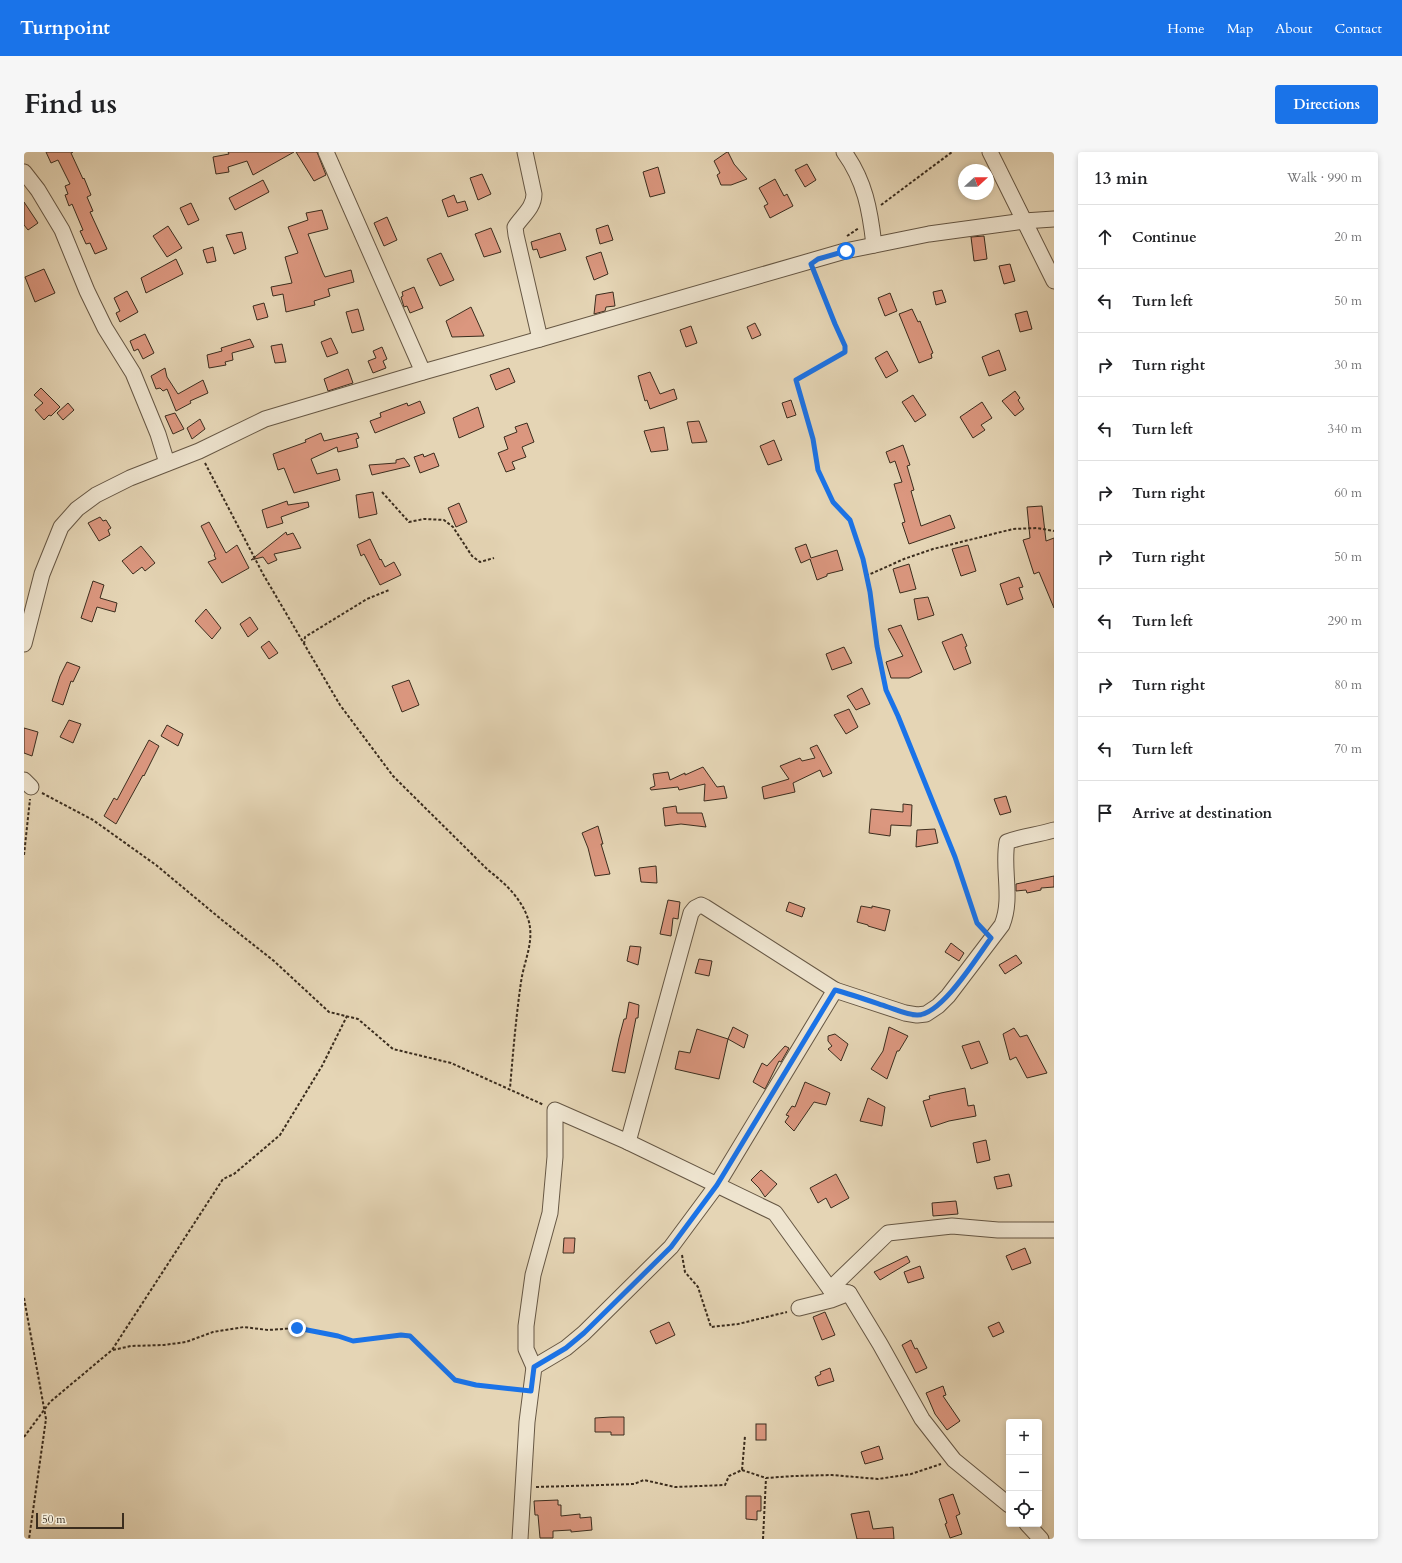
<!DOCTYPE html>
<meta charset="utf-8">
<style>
body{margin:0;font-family:Cardo,serif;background:#f6f6f6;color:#202124}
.controls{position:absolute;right:12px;bottom:12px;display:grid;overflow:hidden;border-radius:4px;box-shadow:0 2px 6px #0003}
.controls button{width:36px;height:36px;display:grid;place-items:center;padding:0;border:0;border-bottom:1px solid #e0e0e0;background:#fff;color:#202124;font:20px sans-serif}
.compass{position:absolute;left:934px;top:12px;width:36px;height:36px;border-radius:50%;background:#fff;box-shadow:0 2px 6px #0003;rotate:69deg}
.scale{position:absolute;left:12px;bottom:10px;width:88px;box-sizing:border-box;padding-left:4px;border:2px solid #3b2d1e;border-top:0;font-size:11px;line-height:14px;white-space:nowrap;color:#3b2d1e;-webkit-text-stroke:3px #eee4cf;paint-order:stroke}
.stop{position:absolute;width:12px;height:12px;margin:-9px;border:3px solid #1a73e8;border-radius:50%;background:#fff}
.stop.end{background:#1a73e8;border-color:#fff;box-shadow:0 1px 4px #0008}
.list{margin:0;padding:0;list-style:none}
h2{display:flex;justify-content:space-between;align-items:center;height:52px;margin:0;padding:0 16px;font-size:17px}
h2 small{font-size:13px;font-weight:400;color:#757577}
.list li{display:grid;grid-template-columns:26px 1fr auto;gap:12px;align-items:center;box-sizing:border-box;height:64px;padding:0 16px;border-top:1px solid #e0e0e0}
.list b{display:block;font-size:15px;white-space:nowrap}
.list em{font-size:13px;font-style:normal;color:#757577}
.icon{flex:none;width:22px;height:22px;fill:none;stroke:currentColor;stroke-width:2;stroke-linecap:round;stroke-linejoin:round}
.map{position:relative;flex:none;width:1030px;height:1387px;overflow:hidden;border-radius:4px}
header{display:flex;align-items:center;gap:24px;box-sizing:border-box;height:56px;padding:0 20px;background:#1a73e8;color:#fff}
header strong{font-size:19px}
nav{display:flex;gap:22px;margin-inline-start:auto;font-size:14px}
.intro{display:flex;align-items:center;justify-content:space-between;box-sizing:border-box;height:96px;padding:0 24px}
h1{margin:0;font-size:28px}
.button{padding:10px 18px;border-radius:4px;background:#1a73e8;color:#fff;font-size:14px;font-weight:700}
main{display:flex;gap:24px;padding:0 24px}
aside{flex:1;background:#fff;border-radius:4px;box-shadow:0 2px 6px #0003}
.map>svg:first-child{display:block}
</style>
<header>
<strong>Turnpoint</strong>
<nav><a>Home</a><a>Map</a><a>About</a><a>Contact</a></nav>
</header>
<div class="intro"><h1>Find us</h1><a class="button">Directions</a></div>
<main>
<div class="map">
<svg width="1030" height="1387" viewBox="0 0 1030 1387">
<rect width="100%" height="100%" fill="#e5d5b5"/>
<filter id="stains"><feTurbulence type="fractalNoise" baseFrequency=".005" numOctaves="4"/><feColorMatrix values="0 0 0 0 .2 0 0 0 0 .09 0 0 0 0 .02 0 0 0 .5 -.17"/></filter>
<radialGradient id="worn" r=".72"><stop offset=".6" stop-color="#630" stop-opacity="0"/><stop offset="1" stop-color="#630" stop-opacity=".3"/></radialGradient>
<!-- building -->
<g fill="#db977f" stroke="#3b2d1e">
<polygon points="22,0 49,0 47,1 59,27 60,26 67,43 63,45 69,59 66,60 83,97 71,102 66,91 62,92 56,79 59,78 48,52 45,54 41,43 44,42 41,34 46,32 34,8 27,11"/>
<polygon points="204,0 270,0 229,23 223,9 204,15 205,20 192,22 189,5 205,2"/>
<polygon points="272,0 293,0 302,23 290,29"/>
<polygon points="703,0 704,0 710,12 723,27 707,33 697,33 693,23 696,21 690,9"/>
<polygon points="783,12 792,28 781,35 771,18"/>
<polygon points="634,15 641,41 626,45 619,20"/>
<polygon points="458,22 467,42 454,48 446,26"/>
<polygon points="751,27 760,44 763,42 769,54 746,66 740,54 744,52 735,36"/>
<polygon points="239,28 245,40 211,58 205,46"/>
<polygon points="430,43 433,51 441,49 444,58 424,65 418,48"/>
<polygon points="0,50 14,71 4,78 0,73"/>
<polygon points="167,51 175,68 164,73 156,56"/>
<polygon points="298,58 304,77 284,82 299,121 301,125 327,118 330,130 304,137 306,144 290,149 291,153 262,160 259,142 249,144 247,135 268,131 261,105 274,101 264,75 284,68 282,61"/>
<polygon points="363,65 373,88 360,94 350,71"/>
<polygon points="584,73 589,88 576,92 572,77"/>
<polygon points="144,74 158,96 143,105 129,84"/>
<polygon points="467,76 477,100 460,105 451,82"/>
<polygon points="218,80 222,97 210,102 202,83"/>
<polygon points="536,81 542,98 516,106 513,97 509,98 507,90"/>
<polygon points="960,84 963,107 950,109 947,85"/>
<polygon points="189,95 192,109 183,111 179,98"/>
<polygon points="577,100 584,122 570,128 562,105"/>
<polygon points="417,101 430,128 416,134 403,107"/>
<polygon points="152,107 159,122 122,141 117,126"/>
<polygon points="986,112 991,129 980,132 975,114"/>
<polygon points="20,117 31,141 11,150 1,125"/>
<polygon points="390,135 399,156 386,161 383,154 380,155 377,145 379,144 378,140"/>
<polygon points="918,138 922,150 912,153 909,140"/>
<polygon points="103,139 114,160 96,170 92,161 96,159 90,146"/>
<polygon points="589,140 591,154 582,155 581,159 570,162 572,143"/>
<polygon points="866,141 873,159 861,164 854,146"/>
<polygon points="240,151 244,165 233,168 229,154"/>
<polygon points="447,155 460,184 428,185 422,169"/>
<polygon points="334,157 340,178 328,181 322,160"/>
<polygon points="888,157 894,170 896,169 909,201 907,202 908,206 895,211 875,162"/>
<polygon points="1003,159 1008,177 996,180 991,162"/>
<polygon points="731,171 737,183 728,187 723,175"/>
<polygon points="667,174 673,191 662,195 656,178"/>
<polygon points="121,182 130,201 119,207 114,197 110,199 106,189"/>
<polygon points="307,186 314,201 303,205 297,190"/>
<polygon points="226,187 230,195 208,201 209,208 201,210 202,213 185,216 183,203 198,199 197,196"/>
<polygon points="258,192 262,210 251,211 247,194"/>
<polygon points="358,195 363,207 359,209 362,216 349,221 344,209 352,206 349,199"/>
<polygon points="975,198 982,218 965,224 958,205"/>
<polygon points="863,199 874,219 862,226 851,206"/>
<polygon points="141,216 143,225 154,242 179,228 184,241 166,249 167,251 152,259 143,237 139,239 136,236 132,237 127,224"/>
<polygon points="485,216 491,230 472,238 466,223"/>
<polygon points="324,217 329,231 304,239 300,227"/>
<polygon points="626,220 636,242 650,237 653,247 626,257 623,248 621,249 614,224"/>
<polygon points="17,236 36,255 27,264 25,263 20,268 11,258 19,251 10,243"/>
<polygon points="991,239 996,246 994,248 1000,257 991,264 978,249"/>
<polygon points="889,243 902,263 891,270 878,250"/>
<polygon points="767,248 772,263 763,266 758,251"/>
<polygon points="396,249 401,261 351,281 346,269 357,265 356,261 383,251 384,254"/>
<polygon points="958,250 968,266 957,273 961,278 949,286 936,265"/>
<polygon points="44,251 50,258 39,268 33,261"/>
<polygon points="454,255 460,275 435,286 429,266"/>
<polygon points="151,261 160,277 149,282 141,264"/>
<polygon points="176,267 181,277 168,287 163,276"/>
<polygon points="675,269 683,290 668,291 663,270"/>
<polygon points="503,271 510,290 498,295 502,305 488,310 491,317 482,320 474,301 484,297 480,285 493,280 491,275"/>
<polygon points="640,275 644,298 627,300 620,279"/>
<polygon points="297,281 300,289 333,281 335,286 332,287 334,295 314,300 313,295 287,307 293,322 313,317 316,328 270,341 260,316 254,318 249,302 282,290 281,288"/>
<polygon points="750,288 758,308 744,313 736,294"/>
<polygon points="879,293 886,313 883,314 890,338 887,339 897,374 926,363 931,376 885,392 878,371 881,370 870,332 878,330 871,309 866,311 862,300"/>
<polygon points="410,301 415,314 396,321 390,305 399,302 400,305"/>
<polygon points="380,306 386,314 348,323 345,313 372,311 372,308"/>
<polygon points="349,340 353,362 335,366 332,343"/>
<polygon points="263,349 264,353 284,350 285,355 257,365 259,371 243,376 238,358"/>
<polygon points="435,351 443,370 432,375 424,356"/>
<polygon points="1018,354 1022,389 1030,386 1030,456 1015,420 1010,422 999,388 1006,386 1003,355"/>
<polygon points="76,365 79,369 82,368 87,376 84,378 86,383 75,389 64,371"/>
<polygon points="185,370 202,401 213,393 225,416 198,431 184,410 192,407 190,403 191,402 177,374"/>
<polygon points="262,380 263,383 269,381 277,396 250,402 253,408 244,412 239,405 227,408"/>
<polygon points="346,387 356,408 357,407 361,415 370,410 377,423 356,433 340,402 337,404 333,393"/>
<polygon points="782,392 787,406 813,398 819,418 803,422 803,424 793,428 786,407 777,411 771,396"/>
<polygon points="944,393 952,419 937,424 928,397"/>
<polygon points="117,394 131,411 121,419 118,415 109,422 98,409"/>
<polygon points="885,412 892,437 876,441 869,417"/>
<polygon points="995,425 999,435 995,436 999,447 983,453 976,432"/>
<polygon points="69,429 80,433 76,446 93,451 91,460 73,455 68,470 57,466"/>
<polygon points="904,445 910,463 894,468 890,447"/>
<polygon points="182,457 197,476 188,487 171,469"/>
<polygon points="226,465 234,477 224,485 216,472"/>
<polygon points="877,473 898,520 885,526 867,526 862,510 879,504 864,477"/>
<polygon points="938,482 943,494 941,495 947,511 930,518 918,490"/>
<polygon points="245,489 254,501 245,507 237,495"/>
<polygon points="820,495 828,511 808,518 802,502"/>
<polygon points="43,510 56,515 49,530 47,529 39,553 28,549 36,524"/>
<polygon points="385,528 395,553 378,560 368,534"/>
<polygon points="838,536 846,552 832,558 823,544"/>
<polygon points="825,557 834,575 822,582 810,563"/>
<polygon points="45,568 57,572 49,591 36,585"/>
<polygon points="143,573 159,582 154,594 137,584"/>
<polygon points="0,576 14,580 8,604 0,601"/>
<polygon points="125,588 135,594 120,624 119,623 92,672 80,664 90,646 93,648"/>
<polygon points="793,593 808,621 799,625 796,618 769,631 771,640 740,647 738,635 765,627 756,614 776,606 778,609 791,606 786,596"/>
<polygon points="679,615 693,635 700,634 703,646 680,649 681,632 655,638 654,635 627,638 626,636 631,634 629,622 644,620 646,628 661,621 661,623"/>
<polygon points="982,644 987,660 976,663 970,647"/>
<polygon points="879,652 888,653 887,674 867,673 866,684 845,681 847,657 879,660"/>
<polygon points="652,654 653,661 678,661 682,675 657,672 641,674 639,656"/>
<polygon points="574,674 579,692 577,692 586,722 571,724 564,696 558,681"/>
<polygon points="911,677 914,691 892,695 893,678"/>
<polygon points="632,714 633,731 617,730 615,716"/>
<polygon points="1030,724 1030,735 1017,736 1017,738 1003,741 1002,738 992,739 992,732"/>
<polygon points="644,748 656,750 654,767 649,766 647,784 636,782"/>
<polygon points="765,750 781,756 778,765 762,759"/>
<polygon points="837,754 848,756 848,754 866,758 861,779 844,774 844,773 833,770"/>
<polygon points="927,791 940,801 935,809 921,800"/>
<polygon points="606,794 617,795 614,813 603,809"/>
<polygon points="992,803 998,811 981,822 975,813"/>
<polygon points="675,807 688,809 685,824 671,821"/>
<polygon points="605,850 615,853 614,866 612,866 601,921 588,919 595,886 600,867 602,867"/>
<polygon points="709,875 724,883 720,896 704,887"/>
<polygon points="865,875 884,884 875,899 873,899 863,927 847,917 859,899"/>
<polygon points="990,876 996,885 1003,883 1023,921 1003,926 992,905 986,908 979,882"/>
<polygon points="673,877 704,887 695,927 651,917 655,899 666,901"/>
<polygon points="811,882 824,892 817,909 804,897 808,894 804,889 804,884"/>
<polygon points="955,889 964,911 947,917 938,894"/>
<polygon points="761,894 765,896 757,910 755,909 741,937 729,930 738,911 743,914"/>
<polygon points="781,930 806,941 802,953 790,950 770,979 761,970 765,964 762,963 768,954 771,955"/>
<polygon points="941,936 944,954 950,953 952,964 925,969 907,975 899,949 906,947 905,944 917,941"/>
<polygon points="844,946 861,955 858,974 836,969"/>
<polygon points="962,988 966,1008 953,1011 949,991"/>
<polygon points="737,1018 753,1032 741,1045 735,1036 727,1028"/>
<polygon points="812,1022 825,1046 807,1056 802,1046 794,1051 786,1036"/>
<polygon points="985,1022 988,1034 973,1037 970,1025"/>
<polygon points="932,1049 934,1062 909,1064 908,1051"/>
<polygon points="540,1086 551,1086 550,1101 539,1101"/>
<polygon points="1001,1096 1007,1111 988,1118 982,1104"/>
<polygon points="883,1104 886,1110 856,1128 850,1120"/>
<polygon points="896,1114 900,1126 884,1131 880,1120"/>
<polygon points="801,1160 811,1183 798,1188 789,1165"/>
<polygon points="645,1170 651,1183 632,1192 626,1179"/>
<polygon points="975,1170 980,1180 969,1185 964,1175"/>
<polygon points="887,1188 891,1197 893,1196 903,1216 892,1221 878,1193"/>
<polygon points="806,1216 810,1229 794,1234 791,1225 797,1222 796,1220"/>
<polygon points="919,1234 922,1243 919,1244 936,1269 923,1278 911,1262 902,1241"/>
<polygon points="587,1265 600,1265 600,1283 587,1283 587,1280 571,1280 571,1266"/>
<rect x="732" y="1272" width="10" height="16"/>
<polygon points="855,1294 859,1307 841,1312 837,1300"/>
<polygon points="929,1342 936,1362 932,1364 938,1382 926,1386 921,1372 923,1371 915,1347"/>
<polygon points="722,1344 737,1344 737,1359 733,1359 733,1368 722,1367"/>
<polygon points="534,1348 534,1353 537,1353 537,1364 556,1362 556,1366 567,1365 568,1378 547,1380 547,1378 529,1379 529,1386 516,1386 514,1363 511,1363 510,1349"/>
<polygon points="845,1359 849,1377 869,1375 870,1387 833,1387 827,1362"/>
</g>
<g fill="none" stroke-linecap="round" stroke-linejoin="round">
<!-- minor casing -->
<g stroke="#665744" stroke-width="17">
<g id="minor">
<polyline points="302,0 399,220"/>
<path d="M501 0 510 42C510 56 498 64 491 75L492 83 516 187"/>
<path d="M820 0C841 29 846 58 850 93"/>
<polyline points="966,0 1030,129"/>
<polyline points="0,20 14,38 38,78 63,139 81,176 109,221 134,282 143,311"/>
<polyline points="0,492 18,422 37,375 53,357 72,343 106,326 175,299 241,267 399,220 516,187 821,99 905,82 1000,69 1030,67"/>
<polyline points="0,628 7,635"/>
<polyline points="604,990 667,761 671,756 677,753 681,755 811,838"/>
<polyline points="806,1137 825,1141 856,1192 898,1267 930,1308 985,1353"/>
<polyline points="775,1156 807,1148 825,1141"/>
<polyline points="510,1215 502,1197 502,1174 509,1123 526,1061 531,1005 531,958 604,990 751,1061 806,1137 864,1081 928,1074 974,1078 1030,1078"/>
<polyline points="1003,1372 1017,1387"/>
<path d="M496 1387 503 1270 510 1215 542 1196 560 1181 647 1095 693 1033 811 838 881 861 893 863 902 862 914 854 924 844 978 773C989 746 978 717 983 690 998 684 1014 683 1030 678"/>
</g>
</g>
<!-- path -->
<g stroke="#3b2d1e" stroke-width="2" stroke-dasharray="3 2" stroke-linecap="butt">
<polyline points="857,53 928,0"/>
<polyline points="823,84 835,76"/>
<polyline points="790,121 811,172 821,194 821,200 772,228 789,287 794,318 809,350 826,368 839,407 846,440 853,494 862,538 874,564 931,705 953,771 959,777"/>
<path d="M181 311 239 422 316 553 369 624 464 718C482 732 499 748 505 770 510 791 500 809 497 830 492 865 489 901 486 936"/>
<polyline points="358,340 385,370 400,367 420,368 429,375 448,404 456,410 470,406"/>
<polyline points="842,424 880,407 909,397 989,377 1013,376 1030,379"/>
<polyline points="280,492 281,485 343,447 365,438"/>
<polyline points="18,641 69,668 132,713 198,768 250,809 305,860 334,867 369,897 427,911 520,953"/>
<polyline points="0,703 6,647"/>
<polyline points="658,1103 661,1120 674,1135 687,1175 714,1172 763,1160"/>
<polyline points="0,1146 22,1267 5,1387"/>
<polyline points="89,1198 107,1194 140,1193 162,1190 189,1180 220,1175 244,1178 273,1176 314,1184 329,1189 377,1183 386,1185 431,1228 452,1233 495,1238"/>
<polyline points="0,1285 26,1250 88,1198 199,1027 210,1022 256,983 298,914 323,864"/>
<polyline points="718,1318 742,1326 770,1324 808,1323 854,1327 887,1322 917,1312"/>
<polyline points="512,1335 610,1332 620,1328 651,1335 701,1333 705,1324 718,1318 721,1284"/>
<polyline points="739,1387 742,1326"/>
</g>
<!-- minor -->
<use href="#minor" stroke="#eee4cf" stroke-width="15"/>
</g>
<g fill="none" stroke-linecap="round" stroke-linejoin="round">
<!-- route -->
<path stroke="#1a73e8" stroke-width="5" d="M273 1176 314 1184 329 1189 377 1183 386 1184 431 1228 452 1233 507 1239 510 1215 542 1196 560 1181 647 1095 693 1033 811 838C829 843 846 849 864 855 873 858 883 863 893 863 917 864 953 805 967 786L953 771 931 705 874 564 862 538 853 494 846 440 839 407 826 368 809 350 794 318 789 287 772 228 821 200V194L811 172 787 112 794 107 822 99"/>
</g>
<rect width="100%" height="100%" filter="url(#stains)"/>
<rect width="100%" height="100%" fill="url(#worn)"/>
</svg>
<div class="controls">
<button>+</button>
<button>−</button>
<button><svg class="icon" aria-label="locate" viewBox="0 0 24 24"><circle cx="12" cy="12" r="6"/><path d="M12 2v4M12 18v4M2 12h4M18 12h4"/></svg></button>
</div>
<svg class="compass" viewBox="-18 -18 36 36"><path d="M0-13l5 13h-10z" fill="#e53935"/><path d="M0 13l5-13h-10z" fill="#757577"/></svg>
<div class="scale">50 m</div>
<div class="stop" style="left:822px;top:99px"></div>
<div class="stop end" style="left:273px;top:1176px"></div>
</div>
<aside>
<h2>13 min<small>Walk · 990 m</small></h2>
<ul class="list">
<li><svg class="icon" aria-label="ahead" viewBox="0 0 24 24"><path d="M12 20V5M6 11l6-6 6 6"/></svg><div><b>Continue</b></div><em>20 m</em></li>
<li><svg class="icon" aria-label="left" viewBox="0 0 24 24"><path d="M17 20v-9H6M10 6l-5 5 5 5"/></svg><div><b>Turn left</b></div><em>50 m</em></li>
<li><svg class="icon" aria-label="right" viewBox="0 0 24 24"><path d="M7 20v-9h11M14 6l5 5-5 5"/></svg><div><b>Turn right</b></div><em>30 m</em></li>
<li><svg class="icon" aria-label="left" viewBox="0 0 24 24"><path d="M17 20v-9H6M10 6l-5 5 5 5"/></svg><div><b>Turn left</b></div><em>340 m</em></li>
<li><svg class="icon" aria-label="right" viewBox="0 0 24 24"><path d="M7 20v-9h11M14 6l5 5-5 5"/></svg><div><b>Turn right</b></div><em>60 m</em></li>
<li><svg class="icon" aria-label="right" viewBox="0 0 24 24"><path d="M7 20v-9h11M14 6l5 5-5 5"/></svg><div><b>Turn right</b></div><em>50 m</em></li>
<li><svg class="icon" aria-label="left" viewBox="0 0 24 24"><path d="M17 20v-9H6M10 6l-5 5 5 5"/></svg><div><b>Turn left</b></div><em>290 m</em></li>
<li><svg class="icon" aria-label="right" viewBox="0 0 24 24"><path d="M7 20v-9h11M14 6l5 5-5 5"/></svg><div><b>Turn right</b></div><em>80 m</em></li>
<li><svg class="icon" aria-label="left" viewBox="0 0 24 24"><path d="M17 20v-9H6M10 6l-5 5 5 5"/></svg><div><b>Turn left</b></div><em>70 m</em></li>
<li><svg class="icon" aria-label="arrive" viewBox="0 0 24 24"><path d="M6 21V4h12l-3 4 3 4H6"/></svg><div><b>Arrive at destination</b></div></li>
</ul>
</aside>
</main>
